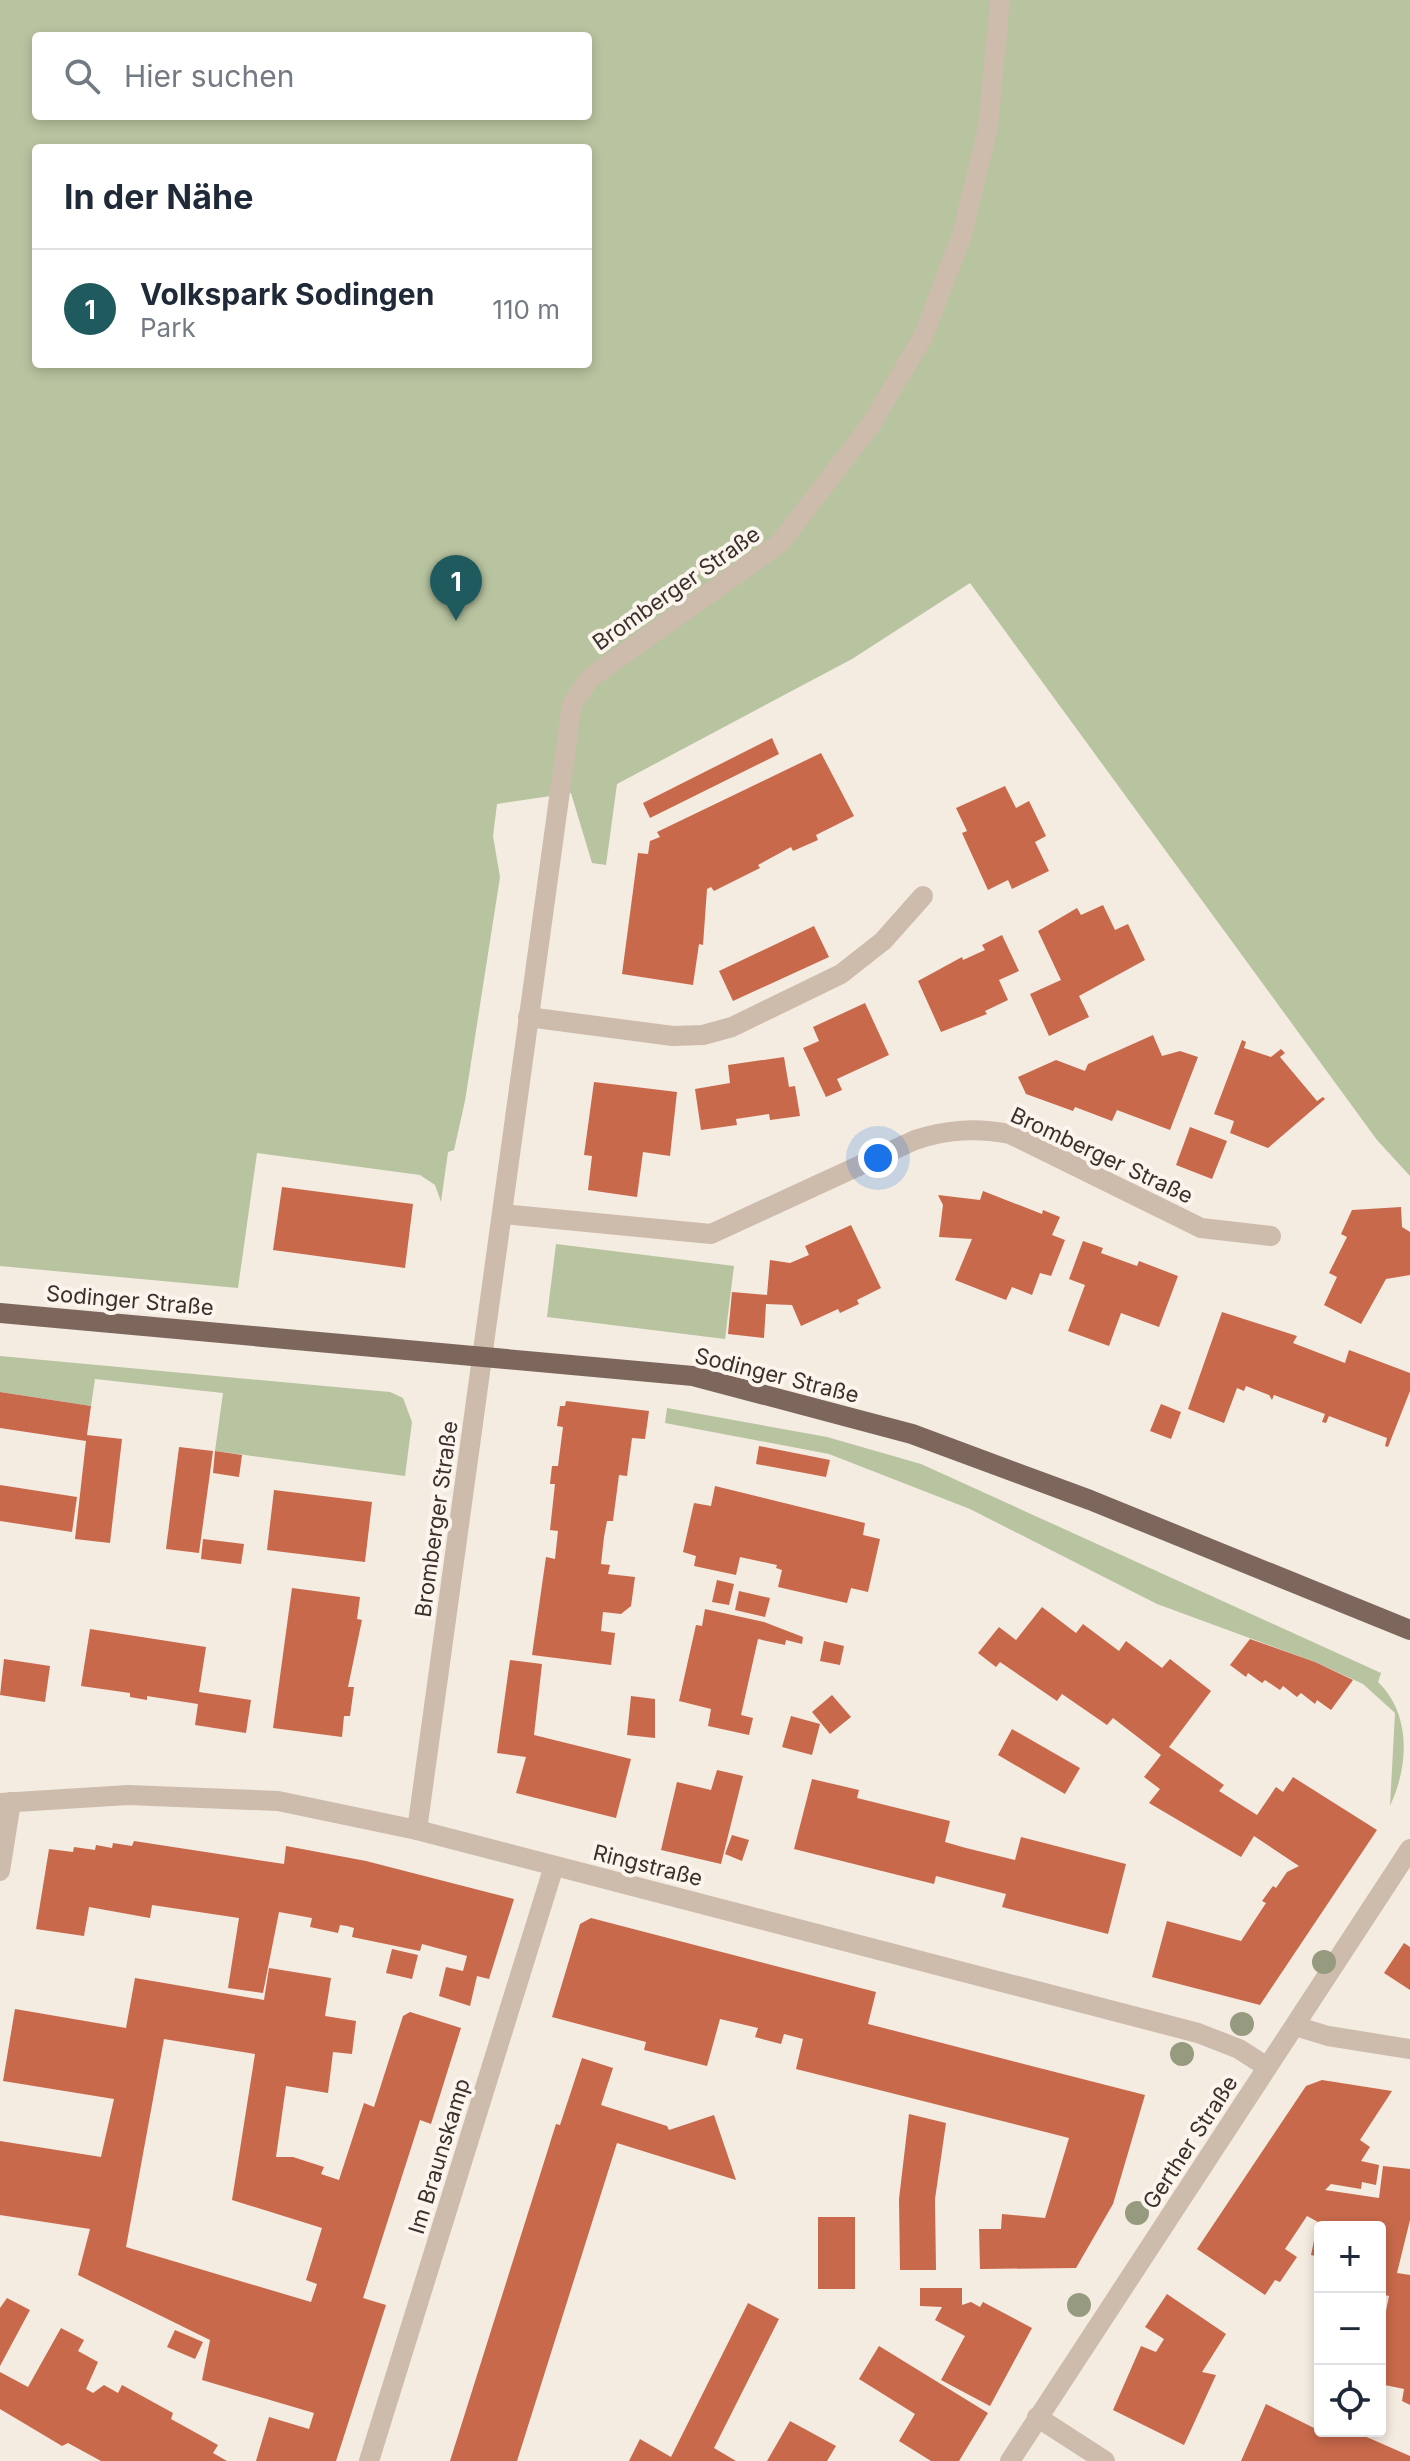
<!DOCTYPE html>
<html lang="de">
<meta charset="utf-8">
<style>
body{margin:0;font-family:Inter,sans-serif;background:#f2f2f3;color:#1f2937}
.controls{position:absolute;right:24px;bottom:24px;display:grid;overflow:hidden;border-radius:8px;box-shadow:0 4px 12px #0003}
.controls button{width:72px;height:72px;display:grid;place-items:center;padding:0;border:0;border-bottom:2px solid #e0e1e3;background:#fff;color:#1f2937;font:40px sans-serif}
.you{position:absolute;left:878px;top:1158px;width:28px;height:28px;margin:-20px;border:6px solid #fff;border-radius:50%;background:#1a73e8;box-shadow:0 0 0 12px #1a73e833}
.badge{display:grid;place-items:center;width:52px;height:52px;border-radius:50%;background:#1f5a5e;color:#fff;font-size:26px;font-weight:700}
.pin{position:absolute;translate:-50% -66px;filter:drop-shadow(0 2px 4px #0008)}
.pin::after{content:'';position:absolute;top:42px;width:28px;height:24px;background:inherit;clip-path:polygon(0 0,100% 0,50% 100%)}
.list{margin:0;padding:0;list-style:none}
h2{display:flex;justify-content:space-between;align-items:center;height:104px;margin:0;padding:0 32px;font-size:34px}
h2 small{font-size:26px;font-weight:400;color:#747a83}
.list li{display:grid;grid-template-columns:52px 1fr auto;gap:24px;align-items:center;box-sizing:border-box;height:120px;padding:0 32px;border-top:2px solid #e0e1e3}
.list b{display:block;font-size:30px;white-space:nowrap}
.list p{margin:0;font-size:26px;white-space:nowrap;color:#747a83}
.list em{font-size:26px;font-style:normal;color:#747a83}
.icon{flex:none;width:44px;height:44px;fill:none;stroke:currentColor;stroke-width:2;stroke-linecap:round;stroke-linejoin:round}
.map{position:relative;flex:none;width:1410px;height:2461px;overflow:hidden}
.search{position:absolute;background:#fff;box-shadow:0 4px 12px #0003;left:32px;top:32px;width:560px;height:88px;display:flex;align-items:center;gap:20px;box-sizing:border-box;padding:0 28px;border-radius:8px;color:#747a83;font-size:30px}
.panel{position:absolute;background:#fff;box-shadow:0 4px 12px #0003;left:32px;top:144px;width:560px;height:224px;border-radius:8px}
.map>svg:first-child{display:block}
</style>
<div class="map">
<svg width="1410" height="2461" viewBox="0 0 1410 2461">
<rect width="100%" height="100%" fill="#f4ebe1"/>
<!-- green -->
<g fill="#b8c4a0" fill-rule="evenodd">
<path d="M0 0H1410V1176L1377 1140 970 583 852 659 617 784 606 865 592 863 571 793 497 804 493 836 500 877 465 1101 454 1150 448 1152 441 1202 435 1185 420 1175 257 1153 238 1288 0 1266ZM36 36H588V116H36ZM36 148H588V364H36Z"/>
<polygon points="556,1244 734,1266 725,1339 547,1317"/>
<polygon points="0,1356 390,1392 403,1398 412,1422 405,1476 215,1451 223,1393 95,1379 91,1406 0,1392"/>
<path d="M667 1408 827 1437 921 1464 1381 1673 1378 1682C1410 1713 1410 1763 1390 1806L1395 1713 1363 1684 1315 1662 1157 1604 970 1509 829 1454 665 1423Z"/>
</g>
<!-- building -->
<g fill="#c8694b" fill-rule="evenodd">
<polygon points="772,738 779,754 650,818 643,803"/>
<polygon points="821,753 854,816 816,835 818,840 793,851 791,847 758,865 760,868 714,891 711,887 707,889 703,945 699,944 693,985 622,974 638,853 648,854 650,841 660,837 657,832"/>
<polygon points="1005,786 1016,808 1029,801 1046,836 1035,842 1049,871 1012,889 1008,880 988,890 962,833 967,831 956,808"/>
<polygon points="1103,905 1115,930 1128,924 1145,960 1079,996 1089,1017 1049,1036 1030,994 1061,980 1038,931 1077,908 1081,915"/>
<polygon points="814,926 829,957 733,1001 719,971"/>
<polygon points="1002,935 1019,971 999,980 1008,1000 985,1011 987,1014 941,1032 918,981 962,957 963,960 985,950 982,945"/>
<polygon points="865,1003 889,1055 837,1079 842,1090 826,1097 803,1048 819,1041 813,1027"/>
<polygon points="1153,1035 1162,1056 1180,1051 1198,1057 1170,1130 1117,1110 1112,1121 1075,1107 1073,1111 1026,1094 1018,1077 1056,1060 1085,1071 1088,1064"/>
<polygon points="1242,1040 1246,1042 1244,1048 1271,1057 1281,1049 1285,1053 1280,1057 1317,1101 1323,1097 1325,1099 1268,1148 1230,1133 1234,1121 1214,1114"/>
<polygon points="784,1057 789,1087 795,1086 800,1116 770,1120 769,1114 736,1119 737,1125 701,1130 695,1089 730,1083 728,1065"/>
<polygon points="594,1082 677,1092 670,1156 643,1152 637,1197 588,1190 592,1156 584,1155"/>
<polygon points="1190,1127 1227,1141 1212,1179 1176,1165"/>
<polygon points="282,1187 413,1204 405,1268 273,1250"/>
<polygon points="983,1191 1042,1214 1043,1210 1060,1217 1052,1235 1065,1240 1051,1276 1040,1273 1032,1295 1012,1287 1006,1300 955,1280 972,1239 939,1237 943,1205 938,1195 980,1200"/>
<polygon points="1401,1207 1402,1227 1410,1232 1410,1275 1386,1279 1361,1324 1324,1305 1337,1277 1329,1273 1347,1237 1341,1234 1352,1210"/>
<polygon points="851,1225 881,1288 857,1300 859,1304 840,1313 838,1309 801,1326 792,1305 766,1304 764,1338 728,1334 732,1292 767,1295 770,1260 790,1263 809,1255 805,1246"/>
<polygon points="1083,1241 1103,1248 1101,1253 1137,1266 1139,1261 1178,1276 1159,1327 1121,1313 1109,1346 1068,1331 1085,1285 1069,1279"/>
<polygon points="1222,1312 1297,1336 1293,1343 1345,1363 1349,1350 1410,1373 1410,1391 1388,1447 1385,1446 1387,1438 1329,1416 1326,1423 1322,1422 1325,1414 1274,1395 1272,1400 1269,1395 1246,1386 1244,1391 1237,1388 1224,1423 1188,1409"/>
<polygon points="0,1392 91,1406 87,1435 122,1439 110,1543 75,1539 86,1441 0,1428"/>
<polygon points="566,1401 649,1411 645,1439 632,1438 627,1476 619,1475 613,1521 607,1521 604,1537 601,1564 610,1565 608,1574 635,1577 631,1606 621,1614 603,1612 601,1631 615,1633 611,1665 532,1655 546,1557 555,1559 558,1531 550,1530 555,1484 550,1484 552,1466 558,1466 563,1427 557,1426 560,1406 565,1406"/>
<polygon points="1161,1404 1181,1412 1171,1439 1150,1431"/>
<polygon points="759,1446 830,1460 826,1477 756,1464"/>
<polygon points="179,1447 213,1451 199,1553 166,1549"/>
<polygon points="215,1451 242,1455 239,1477 213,1473"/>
<polygon points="0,1485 77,1497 72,1532 0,1521"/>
<polygon points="715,1486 865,1523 863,1535 880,1539 868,1592 851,1588 847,1603 778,1587 782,1570 776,1568 777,1565 740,1557 736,1575 694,1566 696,1556 683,1552 694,1503 711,1506"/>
<polygon points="274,1490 372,1502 365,1562 267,1550"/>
<polygon points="203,1539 244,1544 241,1564 201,1559"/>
<polygon points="717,1580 734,1584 729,1605 712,1602"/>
<polygon points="292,1588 360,1597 357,1619 362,1620 348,1687 354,1687 350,1716 344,1716 342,1737 273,1728"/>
<polygon points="739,1591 770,1598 765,1617 735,1610"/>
<polygon points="1042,1607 1076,1633 1083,1624 1119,1651 1126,1641 1162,1668 1170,1659 1211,1691 1169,1747 1224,1785 1219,1791 1257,1815 1276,1787 1283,1792 1293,1777 1377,1830 1260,2005 1152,1977 1167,1921 1241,1941 1266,1903 1262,1901 1273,1886 1276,1888 1287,1872 1299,1866 1254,1836 1241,1857 1149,1803 1160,1789 1144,1777 1161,1755 1113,1718 1107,1725 1062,1694 1057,1701 1000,1662 996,1667 978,1653 999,1627 1016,1640"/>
<polygon points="705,1609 764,1622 803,1637 802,1644 786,1640 785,1645 758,1639 741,1715 753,1718 749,1735 708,1726 711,1709 679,1701 696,1625 702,1626"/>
<polygon points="90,1629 206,1647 199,1692 251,1700 246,1733 195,1725 198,1704 147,1696 147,1700 130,1697 130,1693 81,1686"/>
<polygon points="1250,1639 1315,1662 1353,1680 1331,1710 1317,1700 1315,1704 1301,1693 1297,1697 1283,1686 1280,1690 1265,1680 1262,1683 1248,1673 1246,1677 1230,1665"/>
<polygon points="824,1641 844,1646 840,1665 820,1661"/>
<polygon points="4,1659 50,1666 45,1702 0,1695"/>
<polygon points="510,1660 542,1664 534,1735 631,1759 616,1818 516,1793 526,1757 497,1753"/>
<polygon points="832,1695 851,1717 830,1734 812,1712"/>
<polygon points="631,1696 655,1699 655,1738 627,1735"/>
<polygon points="791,1716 820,1724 812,1755 782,1747"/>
<polygon points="1012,1729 1080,1768 1065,1794 998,1755"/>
<polygon points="717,1770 743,1776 721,1864 661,1850 677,1782 711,1790"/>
<polygon points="812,1779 859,1790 857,1798 950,1821 945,1842 966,1848 1015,1860 1021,1837 1126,1864 1108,1934 1002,1907 1006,1894 936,1876 934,1884 794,1849"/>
<polygon points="732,1835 749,1840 742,1861 725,1854"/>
<polygon points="134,1841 284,1864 286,1846 366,1861 514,1899 489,1979 477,1976 470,2006 439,1996 446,1967 463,1971 467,1956 422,1944 420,1951 352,1937 354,1928 347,1926 340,1925 338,1933 310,1927 312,1918 279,1912 263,1993 228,1988 239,1918 152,1905 150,1918 89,1907 84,1936 36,1929 49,1849 73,1852 74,1847 95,1850 96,1845 112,1848 113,1843 132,1846"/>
<polygon points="591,1918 876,1992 868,2024 1145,2095 1113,2204 1076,2268 980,2269 979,2229 1001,2229 1002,2214 1045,2218 1069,2138 796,2069 803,2039 784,2034 781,2044 755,2037 758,2028 720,2019 707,2066 644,2050 646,2042 552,2017 580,1924"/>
<polygon points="1404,1943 1410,1947 1410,1990 1384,1973"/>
<polygon points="392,1949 418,1955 412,1979 386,1973"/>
<path d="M269 1968 331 1978 325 2016 356 2021 352 2054 333 2052 328 2093 286 2086 276 2157H293L324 2167 321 2174 339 2180 364 2103 374 2107 403 2016 410 2012 461 2028 431 2124 420 2120 363 2298 386 2305 336 2461H256L269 2417 309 2429 314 2413 202 2380 210 2340 78 2275 90 2229 0 2215V2141L101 2157 114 2099 3 2081 15 2009 126 2028 135 1978 264 2000ZM164 2039 255 2054 232 2200 322 2228 306 2280 317 2284 311 2302 126 2247Z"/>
<polygon points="582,2058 613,2068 601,2105 667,2126 669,2130 714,2115 736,2180 617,2143 517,2461 450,2461 556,2124 560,2125"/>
<polygon points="1322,2080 1392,2091 1360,2140 1370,2147 1361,2161 1379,2165 1376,2185 1362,2182 1361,2189 1331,2184 1325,2190 1379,2198 1383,2166 1410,2169 1410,2220 1397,2273 1410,2275 1410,2405 1402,2401 1404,2389 1380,2384 1380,2341 1389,2296 1380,2294 1380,2227 1320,2227 1320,2257 1311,2255 1318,2222 1307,2216 1285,2249 1297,2257 1280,2282 1275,2280 1265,2295 1197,2249 1306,2086"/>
<polygon points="909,2114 946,2123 935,2199 936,2270 900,2270 899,2199"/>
<rect x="818" y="2217" width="37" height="72"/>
<polygon points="920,2288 962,2288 962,2305 971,2302 980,2307 983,2302 1032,2328 990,2406 941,2380 965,2336 935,2320 942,2307 920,2306"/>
<polygon points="1167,2294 1226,2334 1202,2372 1216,2375 1184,2445 1113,2410 1141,2346 1156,2352 1164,2339 1145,2327"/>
<polygon points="7,2298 30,2310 0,2366 0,2308"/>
<polygon points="748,2303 779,2319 714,2448 736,2461 629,2461 640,2439 671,2457"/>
<polygon points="61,2328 84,2340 78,2351 98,2362 86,2389 93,2393 104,2385 118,2393 122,2385 173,2413 171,2419 218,2445 213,2453 227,2461 101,2461 68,2443 62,2446 0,2409 0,2372 28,2387"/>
<polygon points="175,2330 203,2342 195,2359 167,2347"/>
<polygon points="879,2346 988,2413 959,2461 931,2461 899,2441 915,2414 859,2379"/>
<polygon points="1266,2404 1320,2431 1353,2431 1410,2456 1410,2461 1241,2461"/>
<polygon points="790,2421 836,2446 827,2461 767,2461"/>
</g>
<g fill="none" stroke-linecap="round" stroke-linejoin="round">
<!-- minor -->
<g stroke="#cdbbac" stroke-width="20">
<polyline points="528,1017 673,1036 703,1035 732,1027 841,974 883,941 923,896"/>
<path d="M502 1214 711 1234 915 1140C948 1129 976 1128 1010 1134L1201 1228 1271 1236"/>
<polyline points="0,1803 128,1795 278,1801 417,1830 1198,2033 1239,2049 1267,2067"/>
<polyline points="417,1830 572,704 590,678 780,543 872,423 923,337 962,235 988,127 1000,0"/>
<polyline points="0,1871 11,1802"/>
<polyline points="1295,2026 1328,2036 1410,2049"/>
<polyline points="1037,2417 1105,2461"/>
<polyline points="369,2461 554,1866"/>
<polyline points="1010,2461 1410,1849"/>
</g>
<!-- major -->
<polyline stroke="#7d675c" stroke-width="20" points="0,1313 693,1376 912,1434 1090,1500 1410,1630"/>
</g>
<!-- trees -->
<g fill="#969b7f">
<circle cx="1324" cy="1962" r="12"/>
<circle cx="1242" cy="2024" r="12"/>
<circle cx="1182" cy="2054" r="12"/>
<circle cx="1137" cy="2213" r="12"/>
<circle cx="1079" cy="2305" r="12"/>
</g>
<g text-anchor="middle" stroke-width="8" stroke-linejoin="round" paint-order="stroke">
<!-- street labels -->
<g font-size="22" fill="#3b302b" stroke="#fbf5ee">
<text transform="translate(676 588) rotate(-35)" y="8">Bromberger Straße</text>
<text transform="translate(1102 1155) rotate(25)" y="8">Bromberger Straße</text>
<text transform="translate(130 1300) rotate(5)" y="8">Sodinger Straße</text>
<text transform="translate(777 1375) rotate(14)" y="8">Sodinger Straße</text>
<text transform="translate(436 1519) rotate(-82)" y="8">Bromberger Straße</text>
<text transform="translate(648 1865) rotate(14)" y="8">Ringstraße</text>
<text transform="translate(1190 2142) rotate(-57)" y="8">Gerther Straße</text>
<text transform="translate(439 2156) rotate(-73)" y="8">Im Braunskamp</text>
</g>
</g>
</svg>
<div class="controls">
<button>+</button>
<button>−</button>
<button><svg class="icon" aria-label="locate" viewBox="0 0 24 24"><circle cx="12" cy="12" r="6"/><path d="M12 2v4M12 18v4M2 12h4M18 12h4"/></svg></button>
</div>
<div class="you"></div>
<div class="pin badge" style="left:456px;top:621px">1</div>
<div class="search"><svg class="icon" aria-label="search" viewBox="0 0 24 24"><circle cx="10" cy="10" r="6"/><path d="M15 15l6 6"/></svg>Hier suchen</div>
<section class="panel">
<h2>In der Nähe<small></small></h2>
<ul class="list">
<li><span class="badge">1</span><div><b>Volkspark Sodingen</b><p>Park</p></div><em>110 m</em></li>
</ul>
</section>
</div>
